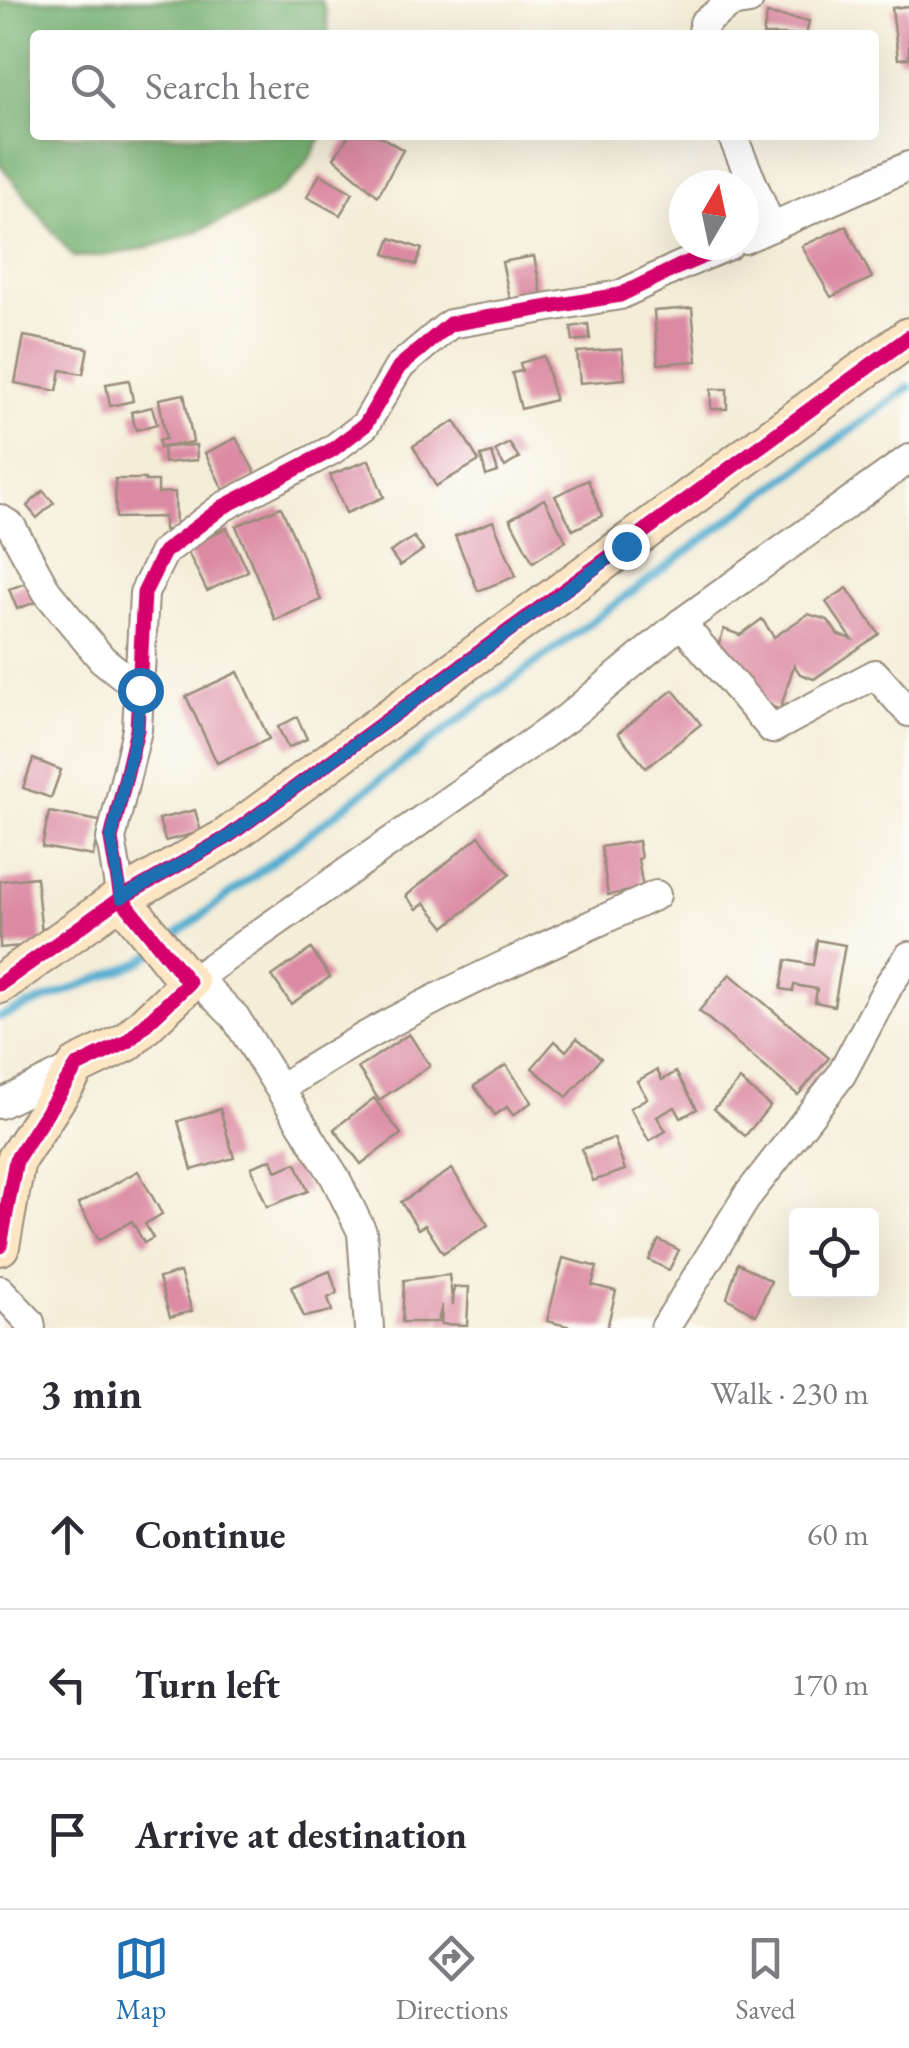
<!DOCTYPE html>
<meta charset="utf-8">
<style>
body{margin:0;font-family:"EB Garamond",serif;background:#f7f7f7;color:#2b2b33}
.controls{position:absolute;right:30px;bottom:30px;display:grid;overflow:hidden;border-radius:10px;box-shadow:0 10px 40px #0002}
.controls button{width:90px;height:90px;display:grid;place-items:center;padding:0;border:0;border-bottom:2px solid #e1e1e2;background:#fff;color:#2b2b33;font:50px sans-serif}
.compass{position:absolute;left:669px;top:170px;width:90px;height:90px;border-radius:50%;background:#fff;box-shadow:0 10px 40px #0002;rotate:9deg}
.stop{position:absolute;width:30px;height:30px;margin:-22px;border:8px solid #1f6fb2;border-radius:50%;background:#fff}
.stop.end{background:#1f6fb2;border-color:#fff;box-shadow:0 2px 10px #0008}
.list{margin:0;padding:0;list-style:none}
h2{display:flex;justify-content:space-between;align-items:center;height:130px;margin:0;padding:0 40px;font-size:42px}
h2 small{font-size:32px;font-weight:400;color:#7c7c81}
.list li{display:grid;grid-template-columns:65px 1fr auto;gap:30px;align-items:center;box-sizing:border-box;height:150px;padding:0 40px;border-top:2px solid #e1e1e2}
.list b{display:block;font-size:38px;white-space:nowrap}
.list em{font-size:32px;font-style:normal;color:#7c7c81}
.icon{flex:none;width:55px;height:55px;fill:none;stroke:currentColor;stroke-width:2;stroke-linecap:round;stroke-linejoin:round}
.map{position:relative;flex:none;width:909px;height:1328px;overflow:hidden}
.search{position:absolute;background:#fff;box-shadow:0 10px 40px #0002;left:30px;right:30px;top:30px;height:110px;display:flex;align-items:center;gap:25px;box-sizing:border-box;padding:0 35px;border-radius:10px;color:#7c7c81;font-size:38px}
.sheet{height:580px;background:#fff}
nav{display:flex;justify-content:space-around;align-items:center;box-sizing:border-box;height:140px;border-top:2px solid #e1e1e2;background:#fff;font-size:28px;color:#7c7c81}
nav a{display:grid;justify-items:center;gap:5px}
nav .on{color:#1f6fb2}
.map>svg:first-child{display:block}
</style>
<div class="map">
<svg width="909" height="1328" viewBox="0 0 909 1328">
<rect width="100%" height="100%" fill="#fdfcf7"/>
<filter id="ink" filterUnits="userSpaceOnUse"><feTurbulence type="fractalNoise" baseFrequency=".01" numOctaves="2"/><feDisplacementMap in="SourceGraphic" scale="20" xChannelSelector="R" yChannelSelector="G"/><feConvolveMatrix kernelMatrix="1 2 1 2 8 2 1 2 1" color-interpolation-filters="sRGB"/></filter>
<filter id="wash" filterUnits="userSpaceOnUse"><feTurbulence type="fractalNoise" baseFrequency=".0048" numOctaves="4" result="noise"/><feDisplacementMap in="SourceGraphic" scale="40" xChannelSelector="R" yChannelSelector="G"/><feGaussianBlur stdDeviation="2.25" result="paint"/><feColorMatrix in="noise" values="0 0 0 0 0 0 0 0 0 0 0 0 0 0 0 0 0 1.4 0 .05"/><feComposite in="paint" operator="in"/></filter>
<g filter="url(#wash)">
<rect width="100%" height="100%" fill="#f4edd8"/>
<!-- forest -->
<path fill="#78b474" stroke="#5a6f49" stroke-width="2.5" d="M0 0H321L326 12 329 35H35V135H322C314 154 301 172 286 185 272 197 254 205 238 213 185 239 132 257 73 257L0 164Z"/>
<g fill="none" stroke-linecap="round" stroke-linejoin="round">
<!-- stream -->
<g stroke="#51accf" stroke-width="8">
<polyline points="168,941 460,719 909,387"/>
<polyline points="0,1017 139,963 153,953"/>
</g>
</g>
<g id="blocks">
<!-- building -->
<g fill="#db8aa3">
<polygon points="909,6 909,58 898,59 892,8"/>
<polygon points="767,14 809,21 806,35 763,35"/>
<polygon points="349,135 378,135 403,150 378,196 334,158"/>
<polygon points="320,174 353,193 340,215 307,197"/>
<polygon points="846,226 872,278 831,297 802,246"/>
<polygon points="391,238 422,249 416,265 385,254"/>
<polygon points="534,256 543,302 512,308 502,262"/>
<polygon points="692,308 697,361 658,364 654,311"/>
<polygon points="588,324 590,339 573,341 571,327"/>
<polygon points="24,336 88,348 83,374 61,370 57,391 15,383"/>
<polygon points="622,349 625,379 580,383 577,352"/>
<polygon points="544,356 555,400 521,409 512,373 522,371 520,363"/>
<polygon points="129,380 133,401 110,406 106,384"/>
<rect x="711" y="389" width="16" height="20"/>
<polygon points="184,394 193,442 160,448 159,440 166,439 159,399"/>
<polygon points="152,407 157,424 136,430 131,412"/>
<polygon points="455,421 479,461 436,486 413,446"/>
<polygon points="236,438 257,476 225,493 205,453"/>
<polygon points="509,443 519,458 505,467 495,451"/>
<polygon points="196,445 197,460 164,463 163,447"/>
<polygon points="492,453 498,472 486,476 481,456"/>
<polygon points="369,460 384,497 346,513 330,475"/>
<polygon points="115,479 145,479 145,481 158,481 158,493 175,492 176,530 164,530 164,517 116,518"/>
<polygon points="588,480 602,516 573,530 555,496"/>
<polygon points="43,491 54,503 37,518 27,506"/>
<polygon points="544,499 566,541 533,562 510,519"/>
<polygon points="281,507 321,600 275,620 236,526"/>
<polygon points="493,521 516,576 478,591 455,536"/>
<polygon points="227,528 248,571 207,591 186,548"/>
<polygon points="414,537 423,550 400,566 390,552"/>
<polygon points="29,582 36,602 17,609 9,589"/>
<polygon points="847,588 879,634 814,679 800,674 794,665 780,710 740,692 715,655 724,629 740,635 762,619 774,637 808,614 828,620 838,635 852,639 826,602"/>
<polygon points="238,672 269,739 217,763 186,696"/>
<polygon points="673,690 701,724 646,768 618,733"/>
<polygon points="297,717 307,739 288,748 278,727"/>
<polygon points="33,759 61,770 51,798 23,788"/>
<polygon points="195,810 201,832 165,841 159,819"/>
<polygon points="49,812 100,821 93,856 42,847"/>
<polygon points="479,836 510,874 445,927 425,903 417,909 406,896"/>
<polygon points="638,841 641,858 638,859 643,889 608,895 601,847"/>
<polygon points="36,877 43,944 0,948 0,881"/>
<polygon points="817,940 845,945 834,1006 815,1002 817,989 794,985 793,991 781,989 786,960 813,965"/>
<polygon points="311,949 330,977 291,1004 272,976"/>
<polygon points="730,974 829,1058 798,1095 699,1011"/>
<polygon points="409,1034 430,1066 379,1100 358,1068"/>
<polygon points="577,1038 601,1058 567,1097 532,1068 555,1041 566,1051"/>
<polygon points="506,1065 532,1102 513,1115 507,1107 495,1115 474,1086"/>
<polygon points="657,1070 662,1080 676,1072 697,1109 681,1118 675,1107 657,1117 666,1131 649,1141 630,1108 647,1098 637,1081"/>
<polygon points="740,1080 770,1106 745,1136 714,1109"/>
<polygon points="374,1098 401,1134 361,1164 334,1129"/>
<polygon points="220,1109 234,1158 192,1170 178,1121"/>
<polygon points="614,1138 625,1170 593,1181 582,1149"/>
<polygon points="272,1159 276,1171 296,1163 308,1191 267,1207 251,1167"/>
<polygon points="452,1169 488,1225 443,1253 425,1225 418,1229 401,1202"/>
<polygon points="138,1171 162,1214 145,1224 153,1238 144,1243 132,1221 99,1240 78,1204"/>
<polygon points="659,1240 679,1250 669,1270 649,1260"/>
<polygon points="563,1258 597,1267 592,1285 616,1291 607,1328 575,1328 547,1321"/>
<polygon points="738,1263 771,1281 756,1315 727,1298"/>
<polygon points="330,1271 337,1293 328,1298 332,1311 304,1317 291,1287"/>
<polygon points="180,1272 192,1311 170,1317 159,1278"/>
<polygon points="449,1275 453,1305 454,1287 469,1287 467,1325 441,1324 442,1305 438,1322 402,1322 404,1280"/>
</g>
</g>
</g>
<g filter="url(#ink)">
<use href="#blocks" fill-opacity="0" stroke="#988c7b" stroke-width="2.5"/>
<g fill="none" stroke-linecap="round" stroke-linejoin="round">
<!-- street casing -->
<g stroke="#988c7b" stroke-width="32">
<g id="street">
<polyline points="703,35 704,23 731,3 749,0"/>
<polyline points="732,135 771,227"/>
<polyline points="744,239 909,166"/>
<polyline points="0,519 11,526 47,592 102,659 141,690"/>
<polyline points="681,623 772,729 875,674 909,712"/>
<polyline points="121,898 111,839 137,730 144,593 164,552 223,507 332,450 365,425 399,367 450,324 620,295 678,267 729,245"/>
<polyline points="196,978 235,1017 335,1177 362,1232 369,1328"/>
<polyline points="189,983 567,718 681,623 909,459"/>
<path d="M281 1088C397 1010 530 954 656 895"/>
<polyline points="0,1104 75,1067"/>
<polyline points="0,1290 30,1322 31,1328"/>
<polyline points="665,1328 748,1195 841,1075 890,983 909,956"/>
</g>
</g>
<!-- secondary casing -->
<g stroke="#988c7b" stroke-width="42">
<g id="secondary">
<polyline points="0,984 121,898 226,838 909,337"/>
<polyline points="0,1246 16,1160 77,1066 127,1042 189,983 121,898"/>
</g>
</g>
<!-- street -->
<use href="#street" stroke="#fff" stroke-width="28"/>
<!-- secondary -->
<use href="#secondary" stroke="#fce6c4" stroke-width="38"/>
<!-- cycleway casing -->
<g stroke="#fdfcf7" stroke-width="21">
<g id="cycleway">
<polyline points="0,984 121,898 226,838 909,337"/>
<polyline points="0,1246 16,1160 77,1066 127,1042 189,983 121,898 111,839 137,730 144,593 164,552 223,507 332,450 365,425 399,367 450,324 620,295 678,267 729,245"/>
</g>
</g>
<!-- cycleway -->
<use href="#cycleway" stroke="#d6006c" stroke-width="15"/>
</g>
</g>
<g fill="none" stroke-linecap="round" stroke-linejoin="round" filter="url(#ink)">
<!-- route -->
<polyline stroke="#1f6fb2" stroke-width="12" points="140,690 137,730 111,839 121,898 226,838 626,546"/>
</g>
</svg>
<div class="controls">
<button><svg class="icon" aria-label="locate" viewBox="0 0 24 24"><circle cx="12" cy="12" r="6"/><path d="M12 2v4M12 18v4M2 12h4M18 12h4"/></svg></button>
</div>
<svg class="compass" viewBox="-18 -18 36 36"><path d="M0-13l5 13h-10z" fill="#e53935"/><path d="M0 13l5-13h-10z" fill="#7c7c81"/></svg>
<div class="stop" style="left:140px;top:690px"></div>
<div class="stop end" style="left:626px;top:546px"></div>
<div class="search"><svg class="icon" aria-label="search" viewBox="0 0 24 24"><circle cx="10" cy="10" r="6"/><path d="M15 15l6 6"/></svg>Search here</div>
</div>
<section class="sheet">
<h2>3 min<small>Walk · 230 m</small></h2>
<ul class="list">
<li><svg class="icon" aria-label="ahead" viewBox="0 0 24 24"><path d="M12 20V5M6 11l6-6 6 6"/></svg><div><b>Continue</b></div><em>60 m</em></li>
<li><svg class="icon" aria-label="left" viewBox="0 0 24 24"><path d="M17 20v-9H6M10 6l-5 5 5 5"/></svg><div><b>Turn left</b></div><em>170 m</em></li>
<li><svg class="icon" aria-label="arrive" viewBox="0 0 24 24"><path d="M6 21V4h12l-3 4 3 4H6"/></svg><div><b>Arrive at destination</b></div></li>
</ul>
</section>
<nav>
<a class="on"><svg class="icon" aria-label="map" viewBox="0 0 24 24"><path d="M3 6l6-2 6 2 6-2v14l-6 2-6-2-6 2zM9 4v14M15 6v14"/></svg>Map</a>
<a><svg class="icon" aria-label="directions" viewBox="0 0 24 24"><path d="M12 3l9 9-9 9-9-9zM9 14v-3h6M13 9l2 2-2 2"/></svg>Directions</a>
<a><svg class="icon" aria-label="saved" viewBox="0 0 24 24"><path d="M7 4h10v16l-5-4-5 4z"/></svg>Saved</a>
</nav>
